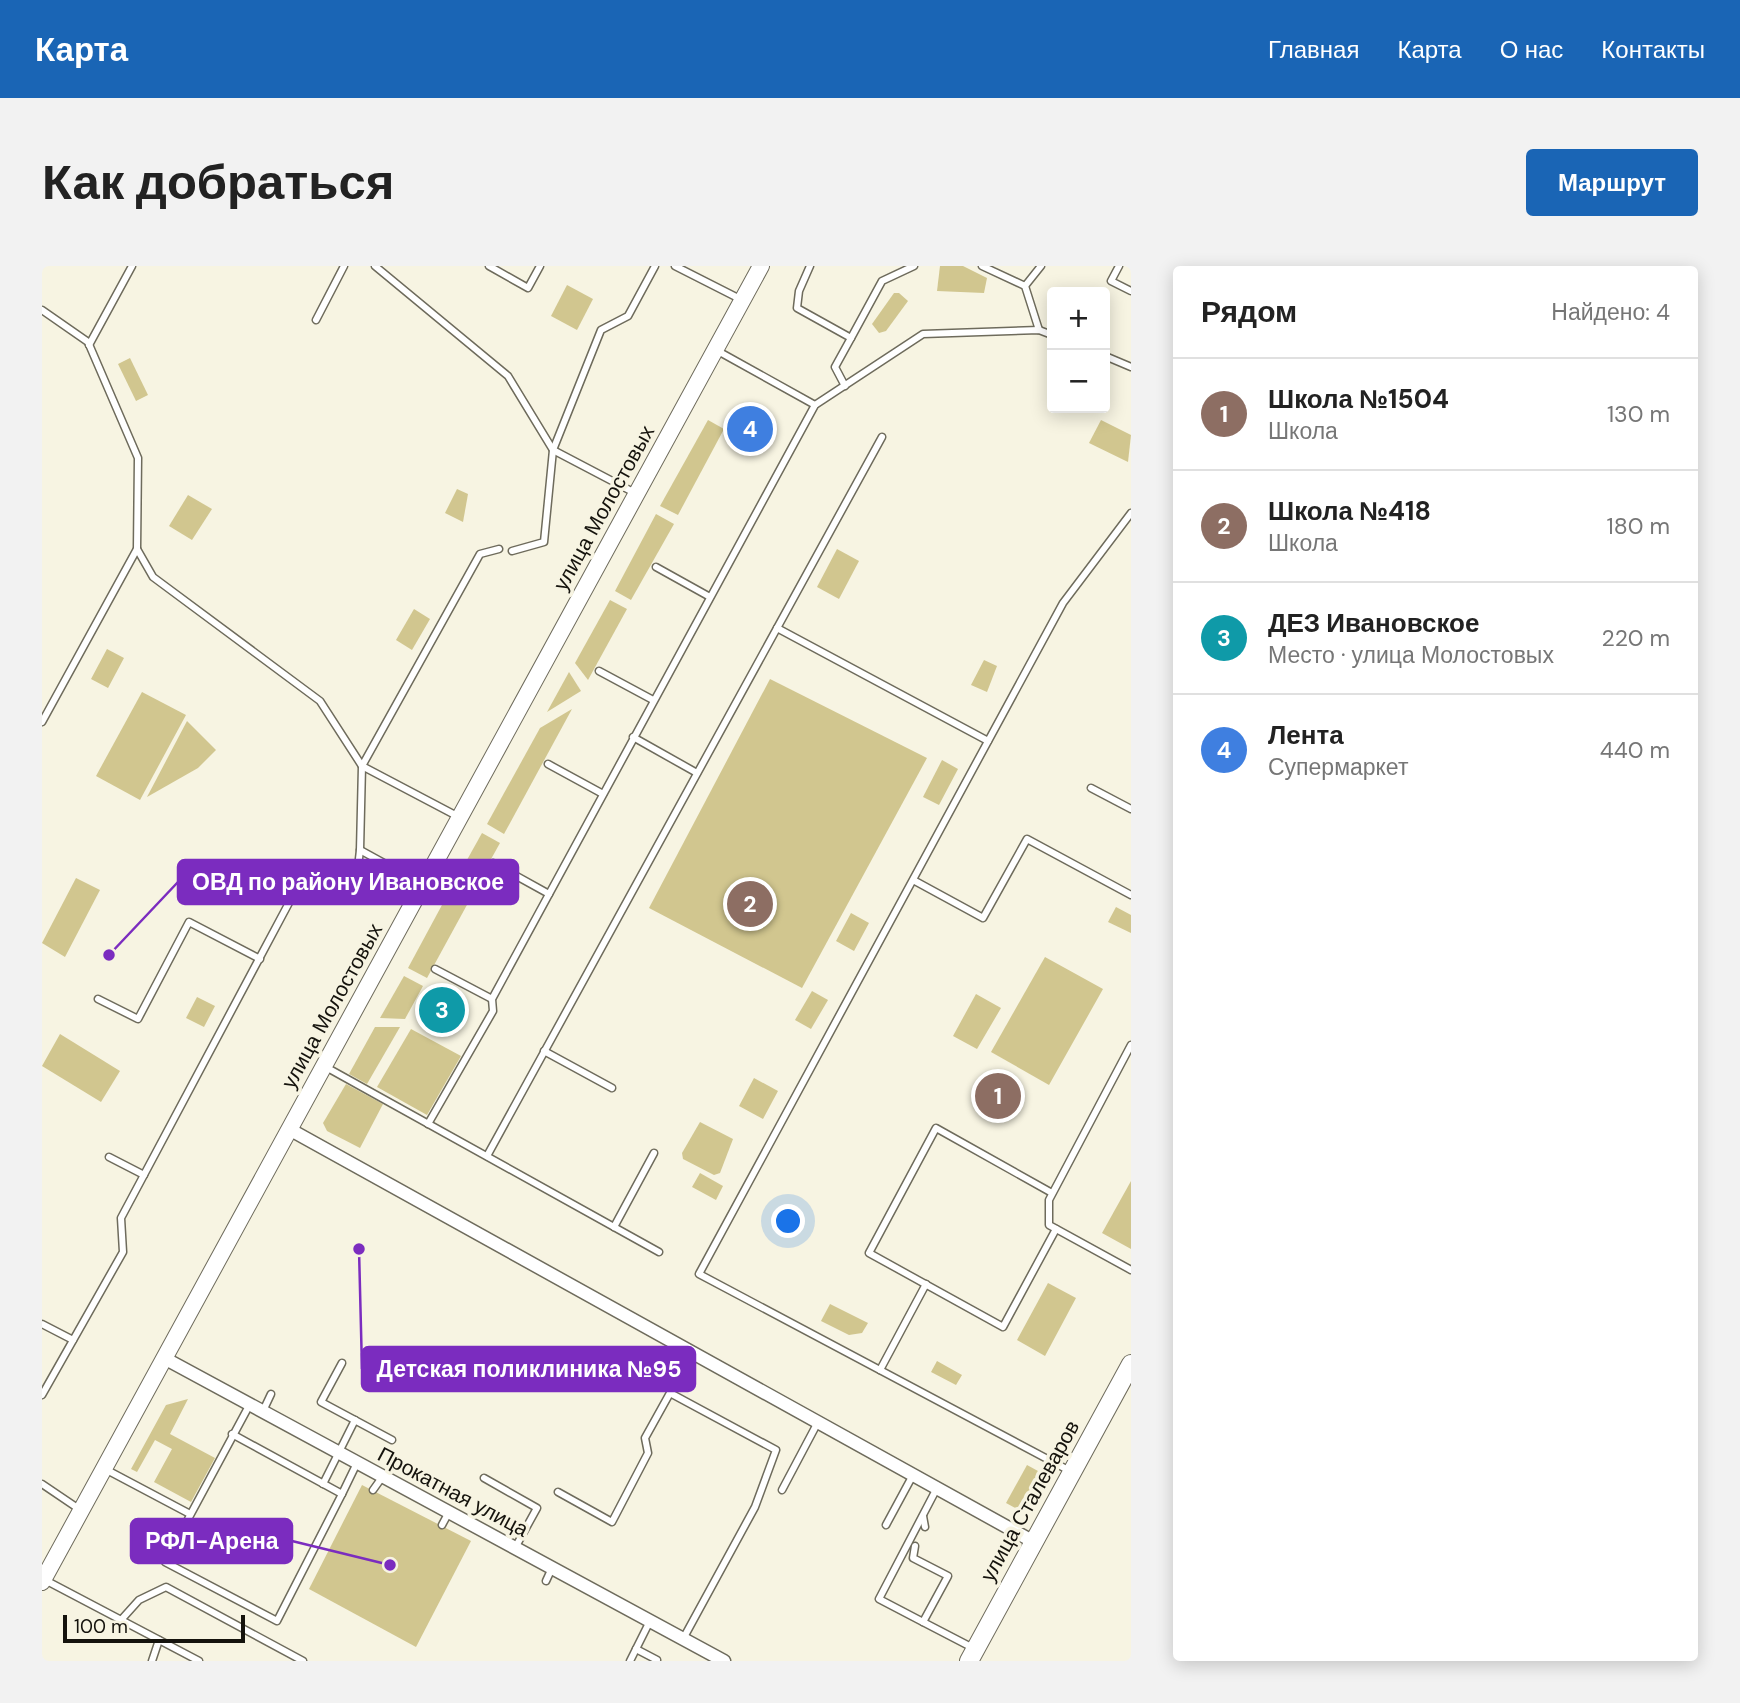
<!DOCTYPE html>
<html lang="ru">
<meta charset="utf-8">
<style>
body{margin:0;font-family:"DM Sans",sans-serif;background:#f2f2f2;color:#222}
.controls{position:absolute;right:21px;top:21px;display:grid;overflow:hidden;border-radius:7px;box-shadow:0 4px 18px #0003}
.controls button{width:63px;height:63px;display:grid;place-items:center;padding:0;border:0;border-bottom:2px solid #e0e0e0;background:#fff;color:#222;font:35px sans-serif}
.scale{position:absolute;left:21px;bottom:18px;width:182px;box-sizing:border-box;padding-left:7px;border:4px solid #15130d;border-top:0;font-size:19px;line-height:24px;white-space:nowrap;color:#15130d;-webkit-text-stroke:5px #f7f4e2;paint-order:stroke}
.you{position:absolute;left:747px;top:956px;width:24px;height:24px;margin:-18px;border:5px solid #fff;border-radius:50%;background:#1a73e8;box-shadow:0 0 0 10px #1a73e833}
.badge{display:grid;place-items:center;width:46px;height:46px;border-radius:50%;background:#1a65b5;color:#fff;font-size:23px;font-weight:700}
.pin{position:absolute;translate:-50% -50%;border:4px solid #fff;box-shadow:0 2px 7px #0006}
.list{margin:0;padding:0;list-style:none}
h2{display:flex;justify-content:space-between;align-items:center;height:91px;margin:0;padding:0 28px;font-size:30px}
h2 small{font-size:23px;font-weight:400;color:#767676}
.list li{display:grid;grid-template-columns:46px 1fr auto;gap:21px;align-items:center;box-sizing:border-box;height:112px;padding:0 28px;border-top:2px solid #e0e0e0}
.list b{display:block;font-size:26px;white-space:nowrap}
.list p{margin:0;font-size:23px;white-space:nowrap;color:#767676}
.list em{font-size:23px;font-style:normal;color:#767676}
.map{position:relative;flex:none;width:1089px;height:1395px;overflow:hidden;border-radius:7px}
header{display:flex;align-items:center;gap:42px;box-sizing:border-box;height:98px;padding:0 35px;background:#1a65b5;color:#fff}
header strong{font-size:33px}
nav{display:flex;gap:38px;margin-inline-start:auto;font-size:24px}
.intro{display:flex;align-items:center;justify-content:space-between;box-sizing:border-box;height:168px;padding:0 42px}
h1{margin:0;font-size:49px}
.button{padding:18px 32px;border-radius:7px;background:#1a65b5;color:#fff;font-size:24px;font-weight:700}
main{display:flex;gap:42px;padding:0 42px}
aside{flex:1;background:#fff;border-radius:7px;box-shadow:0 4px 18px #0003}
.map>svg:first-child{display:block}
</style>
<header>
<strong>Карта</strong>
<nav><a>Главная</a><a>Карта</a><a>О нас</a><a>Контакты</a></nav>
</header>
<div class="intro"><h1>Как добраться</h1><a class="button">Маршрут</a></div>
<main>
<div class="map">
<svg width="1089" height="1395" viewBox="0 0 1089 1395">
<rect width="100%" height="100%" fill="#f7f4e2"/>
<!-- green -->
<g fill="#d1c68f">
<polygon points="898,0 921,0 945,12 942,27 895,25"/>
<polygon points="525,19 551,33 535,64 509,50"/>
<polygon points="852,27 857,27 866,35 844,65 837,67 830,58"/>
<polygon points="88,92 106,129 94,135 76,98"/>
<polygon points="666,154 682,163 636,249 618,240"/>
<polygon points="1059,154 1089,169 1086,196 1047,177"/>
<polygon points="415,223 426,228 421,256 403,247"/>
<polygon points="146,229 170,243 150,274 127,260"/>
<polygon points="614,248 632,258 589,334 573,325"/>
<polygon points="795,283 817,295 797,333 775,321"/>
<polygon points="568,334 585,343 546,414 533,397"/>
<polygon points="372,343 388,353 370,384 354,374"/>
<polygon points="65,383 82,392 66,422 49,413"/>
<polygon points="942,394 955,400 945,426 929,419"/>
<polygon points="527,406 539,425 505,446"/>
<polygon points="728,413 885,492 760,722 607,642"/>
<polygon points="100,426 144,449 98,534 54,510"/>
<polygon points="530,443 462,568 445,558 498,462"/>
<polygon points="145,455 174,484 156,502 105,531"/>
<polygon points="900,494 916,503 897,539 881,531"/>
<polygon points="440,567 458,577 429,629 411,619"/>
<polygon points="34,612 58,624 23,691 0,677"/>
<polygon points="407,626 426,637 385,712 366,702"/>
<polygon points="1074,641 1089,649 1089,667 1066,656"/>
<polygon points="809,647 827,657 812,685 794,675"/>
<polygon points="1003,691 1061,723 1007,819 949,786"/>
<polygon points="362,710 381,720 363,753 338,752"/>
<polygon points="770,725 786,734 769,763 753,754"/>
<polygon points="934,728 959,742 935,783 911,770"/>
<polygon points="155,731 173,740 162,761 144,752"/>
<polygon points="333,761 358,761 325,818 307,808"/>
<polygon points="369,763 419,790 385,849 335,821"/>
<polygon points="18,768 78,805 59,836 0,800"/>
<polygon points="712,812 736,825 721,853 697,840"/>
<polygon points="304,818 341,838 318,882 285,865 281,857"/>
<polygon points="658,856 691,873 678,907 672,909 641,893 640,887"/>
<polygon points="658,907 681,920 674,934 650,921"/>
<polygon points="1089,915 1089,983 1060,967"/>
<polygon points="1006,1017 1034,1032 1003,1090 975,1074"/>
<polygon points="788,1038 826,1057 820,1067 807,1069 779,1055"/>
<polygon points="895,1095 920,1109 914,1119 889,1106"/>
<polygon points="146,1133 128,1168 173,1192 149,1236 112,1216 130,1183 113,1174 95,1206 89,1203 124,1139"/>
<polygon points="985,1199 1007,1211 986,1249 964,1237"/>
<polygon points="320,1219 429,1275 374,1381 267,1323"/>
</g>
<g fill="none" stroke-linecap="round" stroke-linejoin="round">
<!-- service casing -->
<g stroke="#6e6b5c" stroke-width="9">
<g id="service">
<polyline points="333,0 466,110 511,184 593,227"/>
<polyline points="447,0 486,22 498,0"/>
<polyline points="633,0 700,34"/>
<polyline points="768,0 757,25 755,42 809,72 793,101 803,120"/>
<polyline points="940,0 983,20 997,64"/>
<polyline points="1077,0 1069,15 1089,25"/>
<polyline points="983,20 999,0"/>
<polyline points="0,44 46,76 96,192 95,283 0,456"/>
<polyline points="274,54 302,0"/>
<polyline points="809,72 840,15 872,0"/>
<polyline points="47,79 90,0"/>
<polyline points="674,84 773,139"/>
<polyline points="1063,90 1089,101"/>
<polyline points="95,283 111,311 278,435 320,500 415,550"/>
<polyline points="470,285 502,276 511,184 559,64 586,50 613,0"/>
<polyline points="614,301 668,331"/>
<polyline points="735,362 946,475"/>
<polyline points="557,405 611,434"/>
<polyline points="591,471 655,507"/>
<polyline points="506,498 561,528"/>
<polyline points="1049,522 1089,543"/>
<polyline points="318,584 380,618"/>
<polyline points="451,597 507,628"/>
<polyline points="873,615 941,652 985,573 1089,629"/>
<polyline points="288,626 299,627 314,619 318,584 320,500 438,288 457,283"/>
<polyline points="393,703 450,733"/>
<polyline points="56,733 96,753 147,656 218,693"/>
<polyline points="1089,779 1007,934 1007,959 1089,1004"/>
<polyline points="502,785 570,822"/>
<polyline points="282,800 617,986"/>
<polyline points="386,858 451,745 450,733 773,139 881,68 997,64 1010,69"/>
<polyline points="445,890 840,171"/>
<polyline points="67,891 102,909"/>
<polyline points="1010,927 894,862 827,987 961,1061 1014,963"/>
<polyline points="572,961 612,887"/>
<polyline points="0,1058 31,1074"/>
<polyline points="300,1097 279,1136 350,1174"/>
<polyline points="838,1104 884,1018"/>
<polyline points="0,1129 81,986 79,952 249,633 264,623 274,624"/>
<polyline points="208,1138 123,1296 235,1355 300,1228"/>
<polyline points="221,1145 229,1128"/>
<polyline points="190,1168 300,1228 315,1197"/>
<polyline points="63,1203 148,1248"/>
<polyline points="1028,1205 657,1008 1021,337 1089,247"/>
<polyline points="442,1212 495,1242 473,1282"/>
<polyline points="0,1218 37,1243"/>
<polyline points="281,1218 313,1154"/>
<polyline points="331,1224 341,1210"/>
<polyline points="740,1224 776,1156"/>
<polyline points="516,1226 570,1256 606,1187 603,1172 628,1127 734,1184 713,1241 641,1373"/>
<polyline points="881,1250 883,1261"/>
<polyline points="400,1259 407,1246"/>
<polyline points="844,1259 871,1209"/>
<polyline points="873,1280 871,1292 906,1310 881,1356 933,1383"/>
<polyline points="3,1314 157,1395"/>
<polyline points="504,1315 510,1302"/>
<polyline points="79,1354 97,1334 124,1321 261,1395"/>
<polyline points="881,1356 837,1333 895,1222"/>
<polyline points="594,1383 615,1394"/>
<polyline points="110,1395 117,1374"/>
<polyline points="588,1395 608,1355"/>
</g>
</g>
<!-- minor casing -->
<g stroke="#6e6b5c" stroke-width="15">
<g id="minor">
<polyline points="247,863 992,1276"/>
<polyline points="122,1092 682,1395"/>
</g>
</g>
<!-- tertiary casing -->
<g stroke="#6e6b5c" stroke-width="18">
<polyline id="tertiary" points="0,1316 719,0"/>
</g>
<!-- secondary casing -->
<g stroke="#6e6b5c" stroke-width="20">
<polyline id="secondary" points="927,1395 1089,1098"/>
</g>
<!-- service -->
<use href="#service" stroke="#fff" stroke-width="6"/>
<!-- minor -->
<use href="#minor" stroke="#fff" stroke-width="12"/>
<!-- tertiary -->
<use href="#tertiary" stroke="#fff" stroke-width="16"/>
<!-- secondary -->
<use href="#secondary" stroke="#fff" stroke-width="18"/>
</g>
<g text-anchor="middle" stroke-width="7" stroke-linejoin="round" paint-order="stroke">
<!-- street labels -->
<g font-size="21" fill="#15130d" stroke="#f7f4e2">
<text transform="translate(562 242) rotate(-61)" y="7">улица Молостовых</text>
<text transform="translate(290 740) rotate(-61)" y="7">улица Молостовых</text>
<text transform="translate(411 1226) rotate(28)" y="7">Прокатная улица</text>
<text transform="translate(988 1235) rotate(-61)" y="7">улица Сталеваров</text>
</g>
</g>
<!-- callouts -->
<path fill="none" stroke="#7b2cbf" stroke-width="2.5" d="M67 689L136 616M317 983L320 1103M348 1299L250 1275"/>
<g fill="#7b2cbf" stroke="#f7f4e2" stroke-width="2.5">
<circle cx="67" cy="689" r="7"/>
<circle cx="317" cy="983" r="7"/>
<circle cx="348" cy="1299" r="7"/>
</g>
<g fill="#7b2cbf" stroke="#7b2cbf" stroke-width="2.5">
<rect x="136" y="594" width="340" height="44" rx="7"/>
<rect x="320" y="1081" width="333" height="44" rx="7"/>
<rect x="89" y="1253" width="161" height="44" rx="7"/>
</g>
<g font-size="23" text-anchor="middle" font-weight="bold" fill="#fff">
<text x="306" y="624">ОВД по району Ивановское</text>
<text x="487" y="1111">Детская поликлиника №95</text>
<text x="170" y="1283">РФЛ-Арена</text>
</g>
</svg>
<div class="controls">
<button>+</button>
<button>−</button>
</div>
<div class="scale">100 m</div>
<div class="you"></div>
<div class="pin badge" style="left:956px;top:830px;background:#8d6e63">1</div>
<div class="pin badge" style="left:708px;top:638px;background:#8d6e63">2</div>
<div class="pin badge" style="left:400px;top:744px;background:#0f9aa8">3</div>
<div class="pin badge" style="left:708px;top:163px;background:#3f7fe0">4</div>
</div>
<aside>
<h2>Рядом<small>Найдено: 4</small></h2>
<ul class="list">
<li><span class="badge" style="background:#8d6e63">1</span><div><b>Школа №1504</b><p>Школа</p></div><em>130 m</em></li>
<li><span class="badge" style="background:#8d6e63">2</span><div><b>Школа №418</b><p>Школа</p></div><em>180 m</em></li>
<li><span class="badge" style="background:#0f9aa8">3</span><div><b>ДЕЗ Ивановское</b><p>Место · улица Молостовых</p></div><em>220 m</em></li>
<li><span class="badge" style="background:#3f7fe0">4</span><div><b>Лента</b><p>Супермаркет</p></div><em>440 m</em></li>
</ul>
</aside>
</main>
